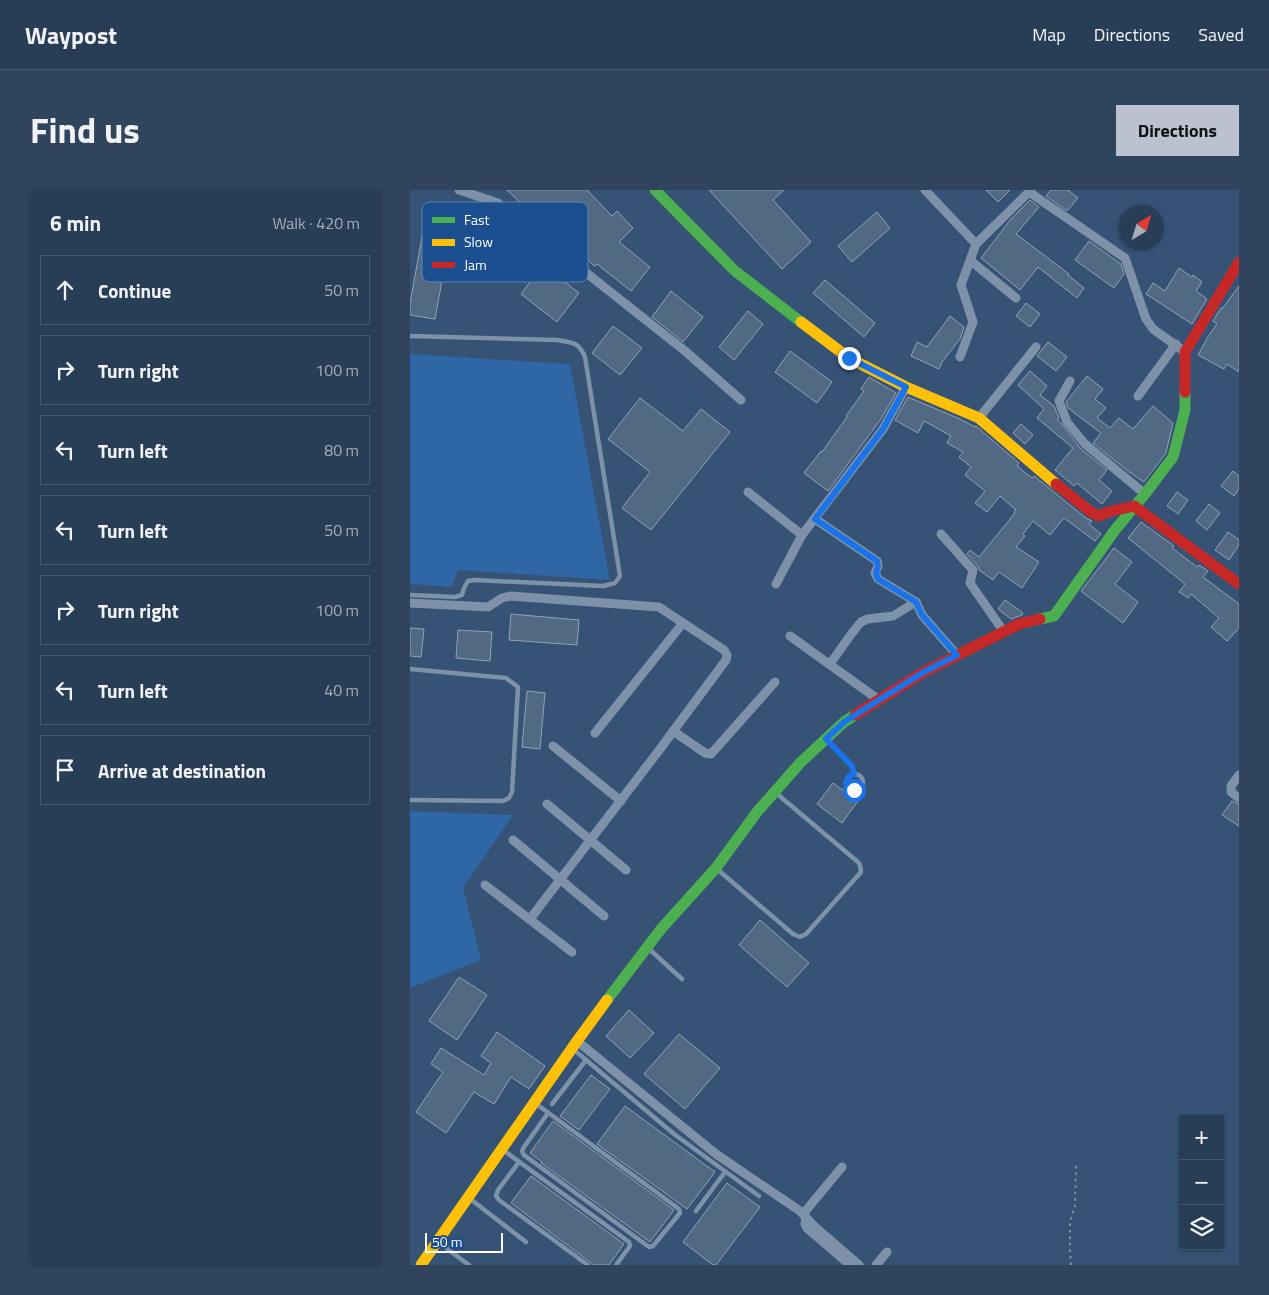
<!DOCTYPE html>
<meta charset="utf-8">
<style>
body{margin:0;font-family:"Titillium Web",sans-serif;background:#30455d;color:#f1f3f6}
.controls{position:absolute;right:15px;bottom:15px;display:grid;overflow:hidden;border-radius:0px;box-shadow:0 1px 4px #0004}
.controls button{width:45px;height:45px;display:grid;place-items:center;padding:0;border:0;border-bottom:1px solid #44576d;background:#283e57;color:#f1f3f6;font:25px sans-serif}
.compass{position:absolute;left:709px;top:15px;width:45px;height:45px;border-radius:50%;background:#283e57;box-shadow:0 1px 4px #0004;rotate:38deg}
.scale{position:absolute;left:15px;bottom:12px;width:78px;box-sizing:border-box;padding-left:5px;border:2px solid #fff;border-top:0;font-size:14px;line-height:18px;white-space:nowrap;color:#fff;-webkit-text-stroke:4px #1b4f8f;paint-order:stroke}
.stop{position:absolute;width:15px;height:15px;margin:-11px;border:4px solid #1a73e8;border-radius:50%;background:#fff}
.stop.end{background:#1a73e8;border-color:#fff;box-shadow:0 1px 5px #0008}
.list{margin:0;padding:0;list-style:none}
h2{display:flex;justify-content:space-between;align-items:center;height:65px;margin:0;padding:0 20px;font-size:21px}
h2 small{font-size:16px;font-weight:400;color:#a5aeba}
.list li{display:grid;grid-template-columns:32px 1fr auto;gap:15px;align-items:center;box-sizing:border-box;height:70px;margin:0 10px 10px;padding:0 10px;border:1px solid #44576d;border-radius:0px}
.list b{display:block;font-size:19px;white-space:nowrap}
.list em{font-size:16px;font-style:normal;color:#a5aeba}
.icon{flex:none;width:28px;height:28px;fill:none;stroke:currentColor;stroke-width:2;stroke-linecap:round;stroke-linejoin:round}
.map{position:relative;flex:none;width:829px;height:1075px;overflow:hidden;border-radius:0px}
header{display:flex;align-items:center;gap:30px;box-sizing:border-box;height:70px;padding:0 25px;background:#283e57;border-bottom:1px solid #44576d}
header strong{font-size:24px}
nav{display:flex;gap:28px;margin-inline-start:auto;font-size:18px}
.intro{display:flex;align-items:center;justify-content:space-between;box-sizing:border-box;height:120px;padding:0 30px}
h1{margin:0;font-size:35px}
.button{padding:12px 22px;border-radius:0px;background:#b9c2ce;color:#111;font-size:18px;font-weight:700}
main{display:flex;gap:30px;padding:0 30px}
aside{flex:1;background:#283e57;border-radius:0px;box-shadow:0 1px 4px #0004}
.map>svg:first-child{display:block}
</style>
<header>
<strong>Waypost</strong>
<nav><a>Map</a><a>Directions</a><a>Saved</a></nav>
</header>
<div class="intro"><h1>Find us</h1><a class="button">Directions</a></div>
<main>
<aside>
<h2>6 min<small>Walk · 420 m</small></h2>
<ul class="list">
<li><svg class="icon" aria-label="ahead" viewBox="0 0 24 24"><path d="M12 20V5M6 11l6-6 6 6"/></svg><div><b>Continue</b></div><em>50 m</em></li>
<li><svg class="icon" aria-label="right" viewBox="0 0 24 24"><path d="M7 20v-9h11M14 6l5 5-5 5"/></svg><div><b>Turn right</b></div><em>100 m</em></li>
<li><svg class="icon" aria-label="left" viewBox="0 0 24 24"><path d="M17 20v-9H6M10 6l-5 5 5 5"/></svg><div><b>Turn left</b></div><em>80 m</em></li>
<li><svg class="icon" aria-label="left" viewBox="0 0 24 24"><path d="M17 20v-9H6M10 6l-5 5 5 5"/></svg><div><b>Turn left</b></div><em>50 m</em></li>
<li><svg class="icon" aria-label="right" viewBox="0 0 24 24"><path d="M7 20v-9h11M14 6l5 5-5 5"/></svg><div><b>Turn right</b></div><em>100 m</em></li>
<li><svg class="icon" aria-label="left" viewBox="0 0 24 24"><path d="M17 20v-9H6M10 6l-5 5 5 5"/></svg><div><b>Turn left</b></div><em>40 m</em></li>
<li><svg class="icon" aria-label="arrive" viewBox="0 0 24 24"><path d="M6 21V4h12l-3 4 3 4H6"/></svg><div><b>Arrive at destination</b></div></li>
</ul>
</aside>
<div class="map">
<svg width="829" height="1075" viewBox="0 0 829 1075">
<rect width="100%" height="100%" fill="#365274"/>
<!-- green -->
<g fill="#2f66a5">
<polygon points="0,164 160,174 200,390 48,380 42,397 0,394"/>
<polygon points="0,621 103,625 53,698 71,770 0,798"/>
</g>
<!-- building -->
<g fill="#526984" stroke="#92a2b6">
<polygon points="97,0 177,0 202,26 207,21 223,38 209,52 240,77 221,101 187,74 184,76 127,17 121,23"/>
<polygon points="299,0 374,0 363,10 401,52 372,79"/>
<polygon points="576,0 600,0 588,12"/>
<polygon points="641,0 658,0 668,8 657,21 636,6"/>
<polygon points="620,10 629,17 606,44 659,84 658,85 674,98 667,108 628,77 610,100 571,68 601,29"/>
<polygon points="467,22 480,38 442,72 428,56"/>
<polygon points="13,41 40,46 25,129 0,125 0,114"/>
<polygon points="679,51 711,74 714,84 704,98 665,70"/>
<polygon points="133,75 169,103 147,132 111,104"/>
<polygon points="769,78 782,87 783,85 792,92 786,101 797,109 782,134 736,104 743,93 755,101"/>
<polygon points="415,90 465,133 454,147 403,103"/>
<polygon points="829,96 829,182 817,174 814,179 788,165 799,145 807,134 803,131 811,118 812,119"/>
<polygon points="261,101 293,127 273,152 242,127"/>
<polygon points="616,113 630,124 620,137 606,126"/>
<polygon points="338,121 353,134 324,170 309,157"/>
<polygon points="540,126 554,137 550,149 532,172 529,179 501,166 507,152 517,157"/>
<polygon points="203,136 232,158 210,185 182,163"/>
<polygon points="638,152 657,167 646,181 627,166"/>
<polygon points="380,161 422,192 407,213 365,182"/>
<polygon points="620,181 637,196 630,205 644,216 649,228 647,230 651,233 671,259 697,280 689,290 702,301 692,314 667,293 664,296 645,280 663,258 627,228 634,219 608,195"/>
<polygon points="677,186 693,199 685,209 696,218 687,228 700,238 709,228 723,239 743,216 763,233 756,263 734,292 719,282 683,253 691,243 658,218 656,212"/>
<polygon points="459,187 486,203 471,229 418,301 394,283 411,261 412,262 437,227 436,226 454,201 451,199"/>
<polygon points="498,207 550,229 565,237 566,236 609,273 607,276 622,288 624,286 676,328 682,331 679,334 691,344 685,351 654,328 640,345 623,331 613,344 615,346 606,357 629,372 612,398 589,382 583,390 569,380 568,376 557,364 560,360 569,367 605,323 604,322 606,320 590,306 577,322 565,313 575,301 555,285 561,277 549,267 553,262 537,253 541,246 514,231 508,243 485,230"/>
<polygon points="230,208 273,241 291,219 320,242 241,340 212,318 240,282 198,249"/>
<polygon points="611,234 623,245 615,254 603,243"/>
<polygon points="823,281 829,286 829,299 824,306 811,296"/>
<polygon points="767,302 778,310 768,324 757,316"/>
<polygon points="799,314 810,323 797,340 786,331"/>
<polygon points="731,332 764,356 762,358 787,377 789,375 798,381 793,387 829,414 829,438 817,451 801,437 809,428 781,404 778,408 769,402 775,394 718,348"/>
<polygon points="818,342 829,350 829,355 819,370 805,360"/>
<polygon points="704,358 722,372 705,394 728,412 713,433 671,401"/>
<polygon points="595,410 613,423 612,425 601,429 588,419"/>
<polygon points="101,424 169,430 167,455 99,450"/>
<polygon points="0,438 14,439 11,467 0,466"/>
<polygon points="48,440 82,442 80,471 46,468"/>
<polygon points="117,501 135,503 130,559 112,557"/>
<polygon points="423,593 448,611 432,633 407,614"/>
<polygon points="822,611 829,614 829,636 812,625"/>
<polygon points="350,730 399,773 377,797 329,755"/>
<polygon points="49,787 77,805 47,850 19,831"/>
<polygon points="219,820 244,843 220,868 196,846"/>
<polygon points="87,842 135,876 119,899 101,887 84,914 64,902 36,943 6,922 33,882 21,874 31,858 74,885 81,873 71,866"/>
<polygon points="269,844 310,878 275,919 234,884"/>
<polygon points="181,885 200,899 169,940 150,926"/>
<polygon points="215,916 305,982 277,1019 187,954"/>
<polygon points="143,931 264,1020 240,1052 131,973 132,972 120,963"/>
<polygon points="121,986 214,1054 199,1075 184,1075 101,1013"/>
<polygon points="317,993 350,1017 306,1075 303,1075 273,1052"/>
</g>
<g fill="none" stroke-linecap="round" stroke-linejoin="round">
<!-- path -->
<polyline stroke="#7d92a8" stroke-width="2" stroke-dasharray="2.5 4" stroke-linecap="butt" points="661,1075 660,1059 660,1031 665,1016 666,972"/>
<!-- lane -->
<g stroke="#7d92a8" stroke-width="4.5">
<path d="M0 146 147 150C162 153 168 151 175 167L210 386 205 393 193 396 65 390 58 391 54 398 52 405 45 407 0 405"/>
<polyline points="0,479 96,488 108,497 102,602 99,608 93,611 0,610"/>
<polyline points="417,550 442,576 444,584"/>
<circle cx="445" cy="592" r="8"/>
<polyline points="307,679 383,744 390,747 396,744 451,682 450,675 448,672 366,603"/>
<polyline points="238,758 272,789"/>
<polyline points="163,859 264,944 349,1006"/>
<polyline points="125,913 269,1019 270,1023 243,1056 239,1057 114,965 112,961 114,957 138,923"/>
<polyline points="142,914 176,870"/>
<polyline points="93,960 219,1052 220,1056 206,1075"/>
<polyline points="109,972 88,1000 86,1006 89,1010 178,1075"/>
<polyline points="59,1008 116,1052"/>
<polyline points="286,1021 315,982"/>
<polyline points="28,1052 59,1075"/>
</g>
<!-- street -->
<g stroke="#7d92a8" stroke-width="9">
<polyline points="49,0 88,13 275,161 331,210"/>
<polyline points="515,0 566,54"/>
<polyline points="619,2 715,68 736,129 743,139 775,162"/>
<polyline points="561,71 606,108"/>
<polyline points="550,167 563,132 551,95 566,54 621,0"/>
<polyline points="660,191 649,211 657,232 675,254 735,304"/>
<polyline points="728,206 766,154"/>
<polyline points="569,228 626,157"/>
<polyline points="338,302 392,345"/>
<polyline points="405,329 467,371 468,376 465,383 468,389 506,412 512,425 547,465"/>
<polyline points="531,344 563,380 560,393 594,442"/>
<polyline points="366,394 392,345 473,239 496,197"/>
<polyline points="0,413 78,417 92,408 100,406 249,417 314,460 317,465 316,470 247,563 120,729"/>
<polyline points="380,446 469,510"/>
<polyline points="420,474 442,443 451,432 458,429 483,426 506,412"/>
<polyline points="263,541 295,563 301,564 365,492"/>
<polyline points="185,543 273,433"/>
<polyline points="143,556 211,611"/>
<polyline points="829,585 821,596 821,602 829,608"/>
<polyline points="137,614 216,680"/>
<polyline points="103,650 194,726"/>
<polyline points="75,695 162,762"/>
<polyline points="167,851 306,964 390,1021 405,1037 449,1075"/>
<polyline points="393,1024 432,977"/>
<polyline points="396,1027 395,1034 397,1038 440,1075"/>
<polyline points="466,1075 477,1062"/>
</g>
<!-- fast -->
<g stroke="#4caf50" stroke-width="11">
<polyline points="245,0 325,81 391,132"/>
<polyline points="630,429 644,426 705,340 735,304 763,267 775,220 775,202"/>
<polyline points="197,810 251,739 306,678 347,622 390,573 434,532 445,525"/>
</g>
<!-- slow -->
<g stroke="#ffc107" stroke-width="11">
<polyline points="391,132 439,168 496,197 569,228 646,294"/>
<polyline points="11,1075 167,851 197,810"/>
</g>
<!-- jam -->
<g stroke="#c62828" stroke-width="11">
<polyline points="775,202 775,162 829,72"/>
<polyline points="646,294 681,322 689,326 698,322 724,316 829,394"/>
<polyline points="445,525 512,483 609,434 630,429"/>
</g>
</g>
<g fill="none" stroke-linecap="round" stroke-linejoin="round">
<!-- route -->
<polyline stroke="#1a73e8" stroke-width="6" points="439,168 496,197 473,239 405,329 467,371 468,376 466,383 468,389 506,412 512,425 547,465 512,483 434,532 416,549 442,576 444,584 439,586 436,593 439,598 444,600"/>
</g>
<!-- legend -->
<rect x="12" y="12" width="166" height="80" rx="8" fill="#1b4f8f" stroke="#5f84b1" stroke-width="1"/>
<rect x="22" y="27" width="23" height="6" fill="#4caf50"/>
<rect x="22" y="49" width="23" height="7" fill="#ffc107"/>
<rect x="22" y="72" width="23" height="6" fill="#c62828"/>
<g font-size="14" fill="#fff">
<text x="54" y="35">Fast</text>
<text x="54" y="57">Slow</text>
<text x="54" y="80">Jam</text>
</g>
</svg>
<div class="controls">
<button>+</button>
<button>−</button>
<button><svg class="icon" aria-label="layers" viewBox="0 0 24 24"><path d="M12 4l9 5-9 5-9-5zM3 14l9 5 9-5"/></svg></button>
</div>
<svg class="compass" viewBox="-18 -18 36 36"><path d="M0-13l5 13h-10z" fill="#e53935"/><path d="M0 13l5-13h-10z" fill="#a5aeba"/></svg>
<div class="scale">50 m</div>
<div class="stop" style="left:444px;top:600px"></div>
<div class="stop end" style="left:439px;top:168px"></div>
</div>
</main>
